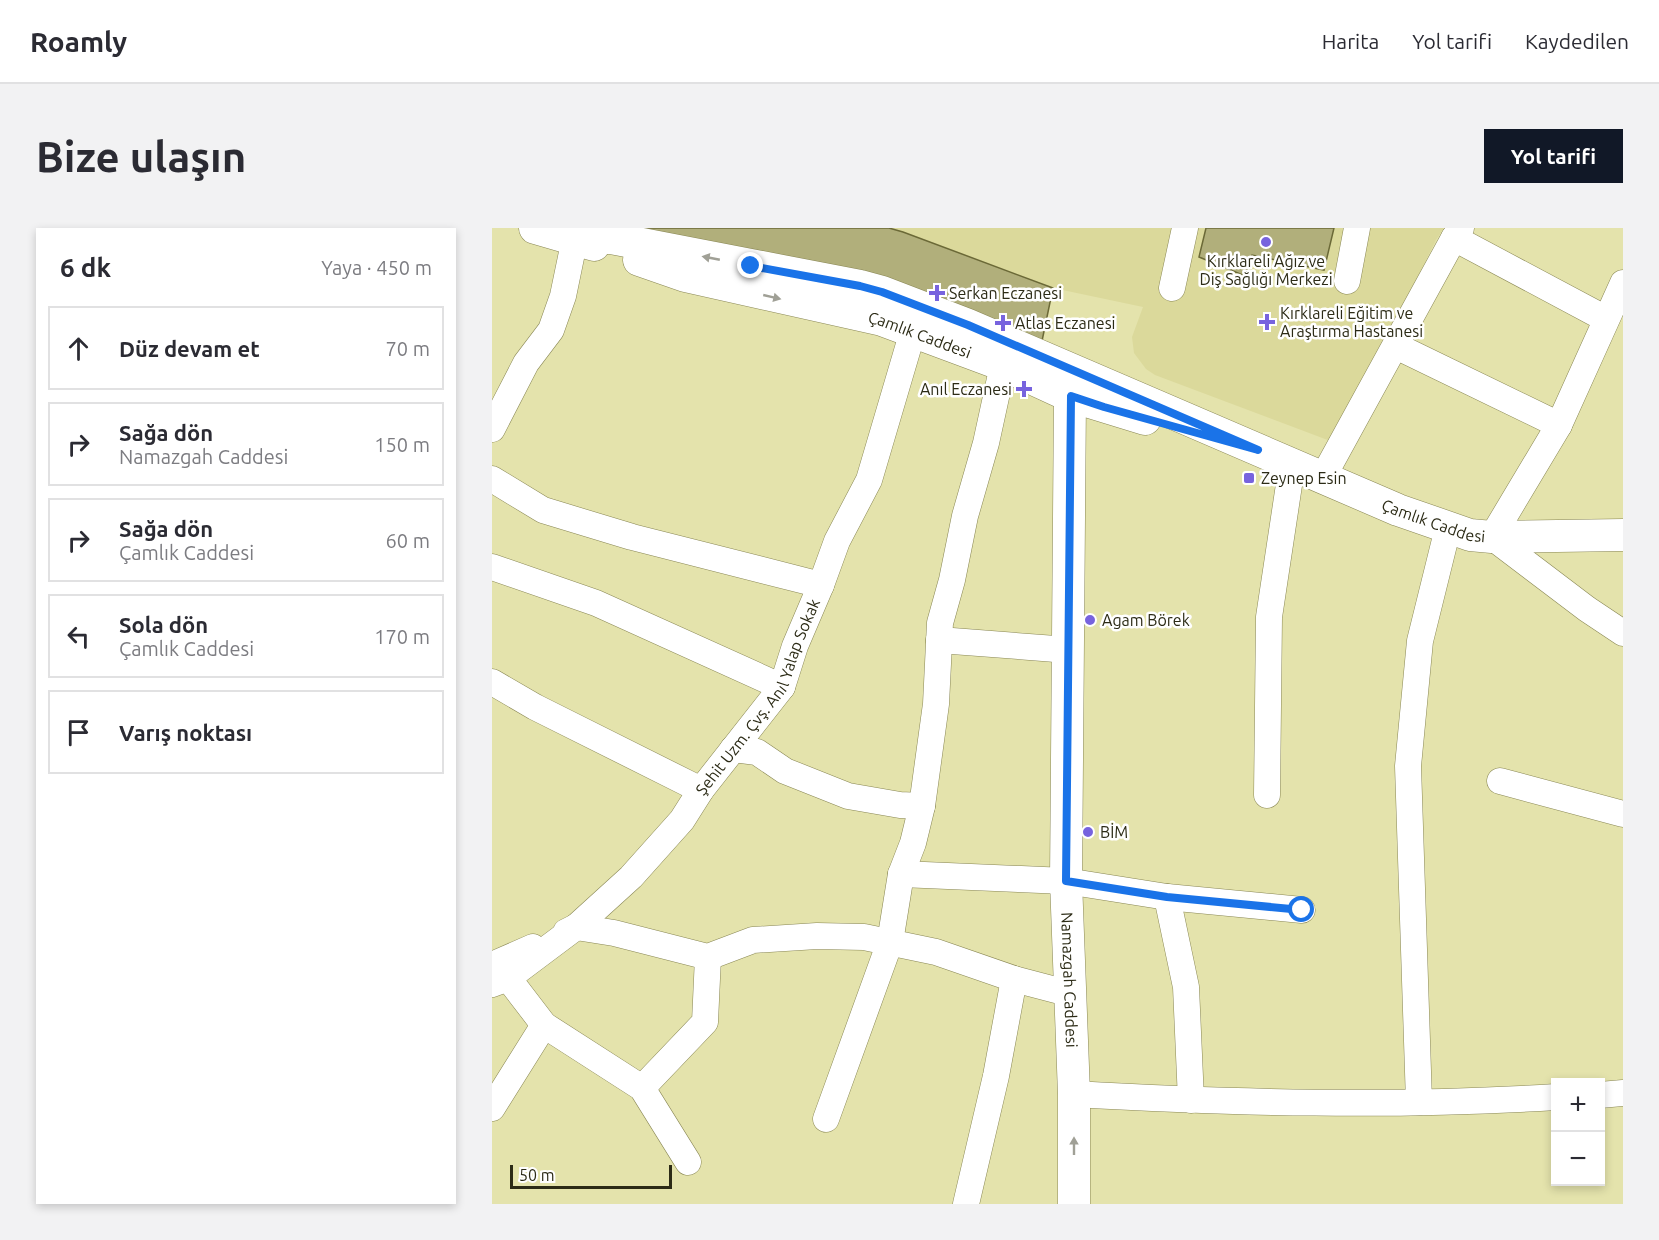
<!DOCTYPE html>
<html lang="tr">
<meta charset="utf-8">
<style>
body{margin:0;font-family:Ubuntu,sans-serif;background:#f2f2f3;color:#2b2b33}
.controls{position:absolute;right:18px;bottom:18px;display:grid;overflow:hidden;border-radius:0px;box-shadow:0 3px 9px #0003}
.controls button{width:54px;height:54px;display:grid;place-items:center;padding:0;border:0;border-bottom:2px solid #e1e1e2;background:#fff;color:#2b2b33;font:30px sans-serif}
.scale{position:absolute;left:18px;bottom:15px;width:162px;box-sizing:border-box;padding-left:6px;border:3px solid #2c2b16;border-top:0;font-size:16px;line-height:21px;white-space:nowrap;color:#2c2b16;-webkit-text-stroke:4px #fff;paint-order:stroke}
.stop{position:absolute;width:18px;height:18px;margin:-14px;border:4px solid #1a73e8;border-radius:50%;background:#fff}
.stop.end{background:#1a73e8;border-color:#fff;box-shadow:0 2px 6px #0008}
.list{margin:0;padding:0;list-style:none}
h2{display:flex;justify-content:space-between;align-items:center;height:78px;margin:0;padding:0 24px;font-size:26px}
h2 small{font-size:20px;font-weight:400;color:#7c7c81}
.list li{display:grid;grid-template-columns:39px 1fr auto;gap:18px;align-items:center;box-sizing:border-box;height:84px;margin:0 12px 12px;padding:0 12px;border:2px solid #e1e1e2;border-radius:0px}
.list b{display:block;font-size:22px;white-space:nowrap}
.list p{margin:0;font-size:20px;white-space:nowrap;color:#7c7c81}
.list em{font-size:20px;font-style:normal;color:#7c7c81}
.icon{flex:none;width:33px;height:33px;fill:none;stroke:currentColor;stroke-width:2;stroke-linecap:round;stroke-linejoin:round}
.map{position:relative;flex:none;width:1131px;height:976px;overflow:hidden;border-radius:0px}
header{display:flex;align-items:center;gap:36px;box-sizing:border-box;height:84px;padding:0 30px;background:#fff;border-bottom:2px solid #e1e1e2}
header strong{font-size:28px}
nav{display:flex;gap:33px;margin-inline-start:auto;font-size:21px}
.intro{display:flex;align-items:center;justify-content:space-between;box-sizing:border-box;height:144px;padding:0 36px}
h1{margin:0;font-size:42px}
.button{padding:15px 27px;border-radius:0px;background:#111827;color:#fff;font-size:21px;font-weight:700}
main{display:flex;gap:36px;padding:0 36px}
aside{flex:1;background:#fff;border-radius:0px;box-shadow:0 3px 9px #0003}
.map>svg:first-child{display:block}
</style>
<header>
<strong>Roamly</strong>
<nav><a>Harita</a><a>Yol tarifi</a><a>Kaydedilen</a></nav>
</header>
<div class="intro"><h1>Bize ulaşın</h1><a class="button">Yol tarifi</a></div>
<main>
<aside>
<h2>6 dk<small>Yaya · 450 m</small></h2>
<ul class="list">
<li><svg class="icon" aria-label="ahead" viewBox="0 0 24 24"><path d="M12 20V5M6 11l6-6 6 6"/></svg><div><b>Düz devam et</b></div><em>70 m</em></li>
<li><svg class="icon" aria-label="right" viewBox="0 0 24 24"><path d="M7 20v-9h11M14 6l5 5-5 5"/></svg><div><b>Sağa dön</b><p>Namazgah Caddesi</p></div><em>150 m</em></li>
<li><svg class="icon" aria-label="right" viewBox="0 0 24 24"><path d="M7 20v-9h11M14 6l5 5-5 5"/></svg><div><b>Sağa dön</b><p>Çamlık Caddesi</p></div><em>60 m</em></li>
<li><svg class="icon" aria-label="left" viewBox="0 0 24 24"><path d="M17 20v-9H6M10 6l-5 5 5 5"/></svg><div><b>Sola dön</b><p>Çamlık Caddesi</p></div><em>170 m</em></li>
<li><svg class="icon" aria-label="arrive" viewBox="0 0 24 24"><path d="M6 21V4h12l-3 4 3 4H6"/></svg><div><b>Varış noktası</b></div></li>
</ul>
</aside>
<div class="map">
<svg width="1131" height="976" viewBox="0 0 1131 976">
<rect width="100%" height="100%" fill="#e4e3ac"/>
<!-- built -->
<polygon fill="#dbd99b" points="395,0 952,0 944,12 858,185 841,214 663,147 654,141 642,125 640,109 651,79 561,60 411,4"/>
<!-- building -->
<g fill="#b1af7b" stroke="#6b6937" stroke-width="1.5">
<polygon points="150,0 397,0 411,4 561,60 550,113"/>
<polygon points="714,0 842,0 832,42 760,27 753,48 707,29"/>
</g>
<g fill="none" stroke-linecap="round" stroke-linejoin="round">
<!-- minor casing -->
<g stroke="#898754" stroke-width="27">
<g id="minor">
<polyline points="962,10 1114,91"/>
<polyline points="855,53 865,0"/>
<polyline points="1131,55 1067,197 1000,309 1095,381 1131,405"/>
<polyline points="680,60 693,0"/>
<polyline points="904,118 1067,197"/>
<polyline points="0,201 34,135 59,102 71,68 83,10"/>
<polyline points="831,249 962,10 969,0"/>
<polyline points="0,251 51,282 140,309 329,357"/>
<polyline points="0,339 104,375 290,459"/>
<polyline points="447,412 577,422"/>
<polyline points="0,454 43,479 209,562"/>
<polyline points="241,521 265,524 293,543 356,568 408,577 430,578"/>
<polyline points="1008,553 1131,586"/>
<polyline points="775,567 777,389 800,237"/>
<polyline points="409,646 574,653 675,669 810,682"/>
<polyline points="675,669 694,759 699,872"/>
<polyline points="74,704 84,699 122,705 216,729 261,712 325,708 372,709 444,724 522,751 579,766"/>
<polyline points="0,737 41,719"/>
<path id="s1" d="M0 756 16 750 84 699 139 649 190 592 209 562 290 459 303 418 329 357 345 313 377 252 421 103"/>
<polyline points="52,797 150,860 196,934"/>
<polyline points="150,860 213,794 216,729"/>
<path d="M582 866C743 875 903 879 1064 869"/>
<polyline points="1108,867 1131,865"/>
<polyline points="927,874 916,538 928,413 956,300"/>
<polyline points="0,880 52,797 16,750"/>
<polyline points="334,891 398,714 409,646 421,615 430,578 444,476 448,395 460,352 473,288 494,215 511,137"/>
<polyline points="474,976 504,848 522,751"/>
</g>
</g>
<!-- tertiary casing -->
<g stroke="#898754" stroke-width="33">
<g id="tertiary">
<polyline points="43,0 102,17"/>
<path id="s2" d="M83 10H119L368 58 390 64 476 97 906 282 978 307 1000 309 1131 307"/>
<path id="s3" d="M147 32 193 48 390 92 511 137 578 168 653 191"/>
<path id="s4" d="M578 168 574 653 582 866V976"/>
</g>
</g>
<!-- minor -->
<use href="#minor" stroke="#fff" stroke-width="26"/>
<!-- tertiary -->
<use href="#tertiary" stroke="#fff" stroke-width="32"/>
</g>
<!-- one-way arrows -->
<defs><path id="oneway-solid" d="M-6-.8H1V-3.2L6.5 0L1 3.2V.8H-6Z" transform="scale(1.5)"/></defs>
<g fill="#a0a096">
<use href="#oneway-solid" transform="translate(219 30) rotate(-169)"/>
<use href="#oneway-solid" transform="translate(280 69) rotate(13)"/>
<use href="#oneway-solid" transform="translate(582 918) rotate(-90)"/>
</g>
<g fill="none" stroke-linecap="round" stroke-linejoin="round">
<!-- route -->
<polyline stroke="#1a73e8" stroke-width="8" points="259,38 368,58 390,64 476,97 766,222 612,179 579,168 574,653 675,669 810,682"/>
</g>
<!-- markers -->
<g fill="#7763de" stroke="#fff" stroke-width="2">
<circle cx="774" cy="14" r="6"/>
<path d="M442 56h6v6h6v6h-6v6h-6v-6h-6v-6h6z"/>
<path d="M772 85h6v6h6v6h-6v6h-6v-6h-6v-6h6z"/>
<path d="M508 86h6v6h6v6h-6v6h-6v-6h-6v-6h6z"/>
<path d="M529 152h6v6h6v6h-6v6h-6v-6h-6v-6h6z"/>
<rect x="751" y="244" width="12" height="12" rx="3"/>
<circle cx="598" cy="392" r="6"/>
<circle cx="596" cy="604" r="6"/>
</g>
<g text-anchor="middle" stroke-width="5" stroke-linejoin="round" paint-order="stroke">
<!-- poi labels -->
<g font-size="16" fill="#2c2b16" stroke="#fff" text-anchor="start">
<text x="774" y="39" text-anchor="middle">Kırklareli Ağız ve<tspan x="774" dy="18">Diş Sağlığı Merkezi</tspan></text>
<text x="457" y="71">Serkan Eczanesi</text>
<text x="788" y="91">Kırklareli Eğitim ve<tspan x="788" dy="18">Araştırma Hastanesi</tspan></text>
<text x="523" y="101">Atlas Eczanesi</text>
<text x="520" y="167" text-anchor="end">Anıl Eczanesi</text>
<text x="769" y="256">Zeynep Esin</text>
<text x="610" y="398">Agam Börek</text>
<text x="608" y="610">BİM</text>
</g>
<!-- street labels -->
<g font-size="16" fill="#2c2b16" stroke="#fff">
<text dy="6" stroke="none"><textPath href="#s3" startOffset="291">Çamlık Caddesi</textPath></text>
<text dy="6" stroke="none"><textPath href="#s2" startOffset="910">Çamlık Caddesi</textPath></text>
<text dy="6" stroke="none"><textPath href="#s1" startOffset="399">Şehit Uzm. Çvş. Anıl Yalap Sokak</textPath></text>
<text dy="6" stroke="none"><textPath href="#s4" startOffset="584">Namazgah Caddesi</textPath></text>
</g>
</g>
</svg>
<div class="controls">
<button>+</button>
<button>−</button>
</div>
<div class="scale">50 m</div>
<div class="stop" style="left:810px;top:682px"></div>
<div class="stop end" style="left:259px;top:38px"></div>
</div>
</main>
